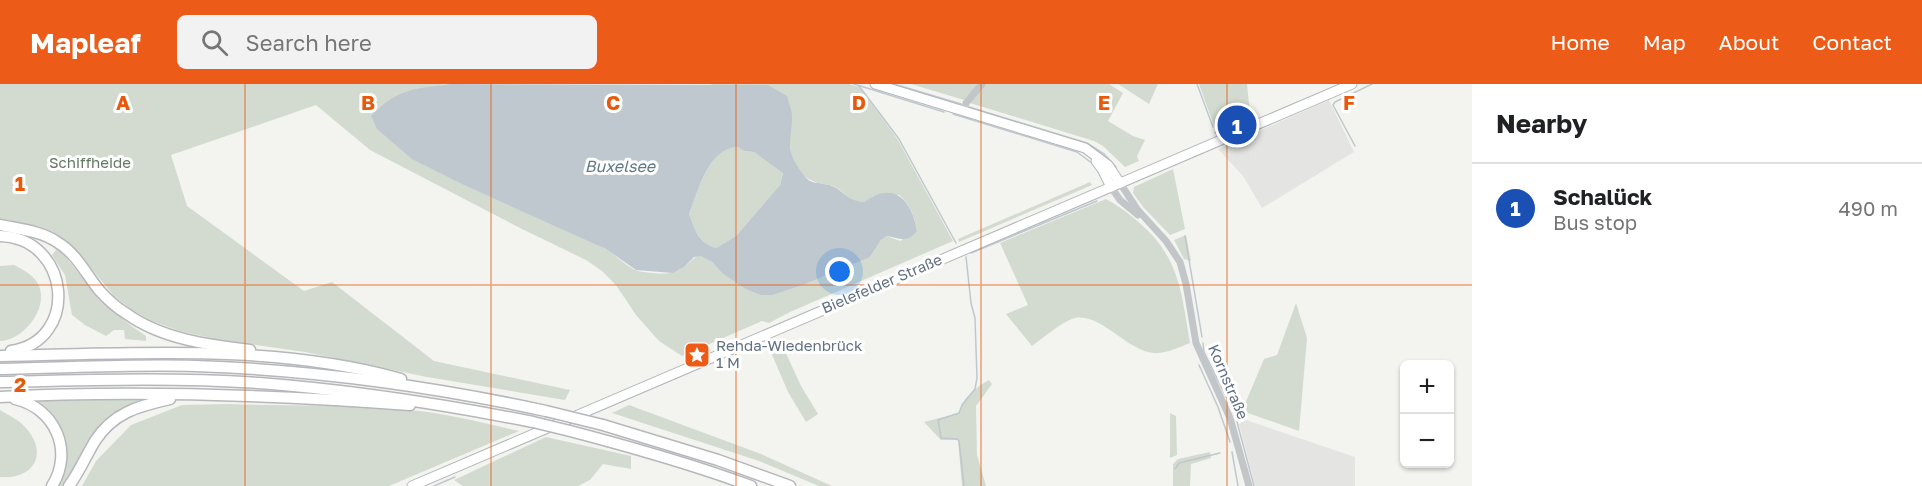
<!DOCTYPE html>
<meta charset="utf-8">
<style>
body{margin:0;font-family:"Golos Text",sans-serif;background:#f2f2f2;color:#202124}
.controls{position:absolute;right:18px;bottom:18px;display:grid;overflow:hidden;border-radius:9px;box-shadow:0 2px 4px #0004}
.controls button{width:54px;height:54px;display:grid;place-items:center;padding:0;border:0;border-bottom:2px solid #e0e0e0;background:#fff;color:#202124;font:30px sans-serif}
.you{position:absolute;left:840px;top:188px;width:21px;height:21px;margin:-15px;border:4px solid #fff;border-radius:50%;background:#1a73e8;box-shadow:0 0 0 9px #1a73e833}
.badge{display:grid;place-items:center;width:39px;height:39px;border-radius:50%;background:#ec5b17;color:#fff;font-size:20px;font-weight:700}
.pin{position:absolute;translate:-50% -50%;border:3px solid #fff;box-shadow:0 2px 6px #0006}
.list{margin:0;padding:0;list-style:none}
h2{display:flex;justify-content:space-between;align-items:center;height:78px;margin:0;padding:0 24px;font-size:26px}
h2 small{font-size:20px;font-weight:400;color:#757577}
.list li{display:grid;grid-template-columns:39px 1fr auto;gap:18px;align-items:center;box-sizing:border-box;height:90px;padding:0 24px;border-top:2px solid #e0e0e0}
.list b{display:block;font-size:22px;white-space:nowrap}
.list p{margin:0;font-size:20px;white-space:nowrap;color:#757577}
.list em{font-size:20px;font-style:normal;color:#757577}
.icon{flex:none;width:33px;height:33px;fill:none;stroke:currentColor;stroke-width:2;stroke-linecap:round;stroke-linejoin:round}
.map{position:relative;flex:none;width:1472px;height:402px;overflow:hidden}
header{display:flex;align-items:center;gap:36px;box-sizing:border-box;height:84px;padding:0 30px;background:#ec5b17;color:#fff}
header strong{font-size:28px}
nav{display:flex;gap:33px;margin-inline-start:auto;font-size:21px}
.search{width:420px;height:54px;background:#f2f2f2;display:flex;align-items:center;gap:15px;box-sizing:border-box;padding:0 21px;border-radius:9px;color:#757577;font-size:22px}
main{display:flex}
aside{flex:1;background:#fff}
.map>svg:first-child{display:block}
</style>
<header>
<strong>Mapleaf</strong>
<div class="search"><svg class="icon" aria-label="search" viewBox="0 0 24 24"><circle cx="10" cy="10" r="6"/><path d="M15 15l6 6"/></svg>Search here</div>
<nav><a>Home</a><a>Map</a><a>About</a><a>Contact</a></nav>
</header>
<main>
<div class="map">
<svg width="1472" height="402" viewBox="0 0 1472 402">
<rect width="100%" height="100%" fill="#f3f4ef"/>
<!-- built -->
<g fill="#e4e5e3">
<polygon points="1329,16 1354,68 1262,124 1243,92 1218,65"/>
<polygon points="1246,336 1355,373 1355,402 1255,402 1239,340"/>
</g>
<!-- green -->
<g fill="#d3dbd0">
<path d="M0 0H450L440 1 466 102C512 122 559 141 604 164 615 170 626 183 638 187 648 189 665 191 674 188 699 179 693 156 722 189L870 173 881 156 887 152 900 157 917 147C915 134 910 119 899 111L873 112 864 118C844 116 849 110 835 103 828 99 820 101 813 97 785 86 789 53 792 29L710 0H849L859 3 898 56 953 157 790 228 769 239 762 237 682 272 659 257 636 231 616 201 602 187 586 176 522 145 370 66 316 21 171 71 187 122 304 207 332 198 434 277 570 306 565 316 427 293 305 268 215 255 180 247 152 237 132 226 114 212 76 166 61 154 38 143 0 135Z"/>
<polygon points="911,0 978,0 964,16"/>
<polygon points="985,0 1109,0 1123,9 1108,37 1133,52 1145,56 1137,72 1139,77 1125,83 1103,62 1094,57 970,19"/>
<polygon points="1118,0 1158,0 1149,20"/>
<polygon points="1199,0 1247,0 1250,29 1224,41 1214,42"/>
<path d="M738 63 744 67 754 68 783 88 780 101 736 152 716 164C697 158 696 147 689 130 699 106 707 65 738 63Z"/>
<polygon points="1173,85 1185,145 1170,151 1144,124 1133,109 1134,103"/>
<polygon points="1090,98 1092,101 959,158 958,155"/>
<path d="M1106 115C1117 121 1127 128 1136 136 1180 172 1181 207 1190 259 1179 263 1166 270 1154 269 1127 267 1101 229 1075 234 1063 237 1043 254 1032 262L1006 230 1028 221 1000 159Z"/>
<polygon points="1186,151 1191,177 1184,175 1174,156"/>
<path d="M57 165 64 171C92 205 108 227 146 252V257L125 255 124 246H114L106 252 85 241 72 231 65 191 52 171Z"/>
<path d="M14 181C24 186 35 192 39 202 49 225 22 257 0 257V182Z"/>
<polygon points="1296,219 1307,254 1299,347 1242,327 1264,275 1277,271"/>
<polygon points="779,254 801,302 818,330 806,338 788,308 767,259"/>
<path d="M989 296 992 300 976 322 977 371 986 402H962L958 356H941L924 338 959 329C964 312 975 304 989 296Z"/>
<path d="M148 315 127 323 65 402H57C68 377 71 353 51 330 47 326 41 322 38 317Z"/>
<path d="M229 320C289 322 349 320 409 326 446 329 483 339 519 347L389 402H82L96 377 131 341 182 321Z"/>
<polygon points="629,321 761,370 832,402 819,402 759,377 612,329"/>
<path d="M0 326C8 331 18 335 24 342 49 367 36 396 0 393Z"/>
<polygon points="1170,329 1176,332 1177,371 1170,374"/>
<polygon points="546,353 631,372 631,385 603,380 590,396 578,402 463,402 454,396"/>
<polygon points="1210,368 1211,374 1191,380 1190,402 1173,402 1173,380 1178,375"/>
</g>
<!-- water -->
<path fill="#bec8ce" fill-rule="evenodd" d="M450 0 768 1 787 12C788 17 791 24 792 30 793 51 784 63 798 83 801 88 805 94 810 97 817 100 825 99 832 102 846 108 845 116 864 118 894 96 912 116 917 147 906 160 900 154 887 152L881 156 870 173 805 200 772 211H761L746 205 722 189 712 178 701 172 694 173 684 183 673 189 636 186 606 165 466 102 412 75 377 45 371 32C398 4 414 5 450 0ZM738 63 744 67 754 68 783 89 780 101 736 152 716 164C697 158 696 147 689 130 699 106 707 65 738 63Z"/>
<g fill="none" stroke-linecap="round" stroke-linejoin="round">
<!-- stream -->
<g stroke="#bec8ce" stroke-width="1.5">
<polyline points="854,0 944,28"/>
<polyline points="894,0 961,20"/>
<polyline points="1197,0 1213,43"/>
<polyline points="859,2 899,55 956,159"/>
<polyline points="969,23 1087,59 1104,70 1116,83"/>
<polyline points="953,30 1077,68 1093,80"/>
<polyline points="1215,48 1217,51"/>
<polyline points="1355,62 1333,21 1335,18 1372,0"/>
<polyline points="1185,152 1202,253"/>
<polyline points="971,169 1097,117"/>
<polyline points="1203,259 1204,268 1231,323"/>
<polyline points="1199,281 1218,323 1230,358"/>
<polyline points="1237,338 1254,402"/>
<polyline points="1232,368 1238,402"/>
<polyline points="1175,385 1179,379 1220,369"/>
<polyline points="434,402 455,393"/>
<polyline points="964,402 959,357 957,355 941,354 938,336 959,329 962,321 975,305 977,294 975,234 971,219 966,173"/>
</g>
<!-- major casing -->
<g stroke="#b3b7bb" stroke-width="11">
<g id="major">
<polyline points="875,0 1085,64 1108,81 1120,99"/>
<polyline points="1096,77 1102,85 1111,103"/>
<polyline points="412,402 1352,0"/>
</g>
</g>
<!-- highway casing -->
<g stroke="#b5b7bb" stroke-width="13">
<g id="highway">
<path d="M0 141C19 145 41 147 57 158 76 169 86 190 99 206 107 215 117 224 127 230 162 255 209 261 250 266"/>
<path d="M0 152C71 154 80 257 11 267"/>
<path d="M0 272C130 270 275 259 401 295"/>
<path d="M0 285C65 284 130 280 195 282 314 286 431 302 546 327"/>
<path d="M0 298C86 296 173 293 259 299 352 306 442 320 533 338"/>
<path d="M0 313C137 306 274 311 410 321"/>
<path d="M15 315C55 324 74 367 52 402"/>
<polyline points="603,341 718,376 790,402"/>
<path d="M570 347C631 363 692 380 751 402"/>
<path d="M69 402C79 388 86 372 95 357 113 329 138 322 170 315"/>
</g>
</g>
<!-- minor -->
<g stroke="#c3c6c9" stroke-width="7">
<polyline points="964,27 966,19 982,0"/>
<polyline points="1120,99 1137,125 1166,157 1180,178 1186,200 1196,259 1230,334 1249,402"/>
<polyline points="1111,103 1120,116 1138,131"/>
</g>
<!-- major -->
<use href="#major" stroke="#fff" stroke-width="9"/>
<!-- highway -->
<use href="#highway" stroke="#fff" stroke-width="10"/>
<!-- highway-bridge casing -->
<g stroke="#b5b7bb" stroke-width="13" stroke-linecap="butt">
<g id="highway-bridge">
<polyline points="546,327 603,341"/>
<polyline points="533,338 570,347"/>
</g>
</g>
<!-- highway-bridge -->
<use href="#highway-bridge" stroke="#fff" stroke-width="10"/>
</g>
<!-- grid -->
<path fill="none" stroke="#e8590c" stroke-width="1.5" stroke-opacity="0.55" d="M245 0V402M491 0V402M736 0V402M981 0V402M1227 0V402M0 201H1472"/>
<!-- icons -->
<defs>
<g id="sight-square" transform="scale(1.35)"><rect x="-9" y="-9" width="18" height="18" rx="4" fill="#ec5b17" stroke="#fff"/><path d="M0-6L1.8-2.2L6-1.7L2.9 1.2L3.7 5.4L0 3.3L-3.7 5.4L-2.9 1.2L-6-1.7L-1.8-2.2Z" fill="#fff"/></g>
</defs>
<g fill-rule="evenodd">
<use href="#sight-square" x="697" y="271"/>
</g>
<g text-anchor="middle" stroke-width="6" stroke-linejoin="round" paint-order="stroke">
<!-- park labels -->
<g font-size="15" fill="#637960" stroke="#fff">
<text x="90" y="84">Schiffheide</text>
</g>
<!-- street labels -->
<g font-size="15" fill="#617082" stroke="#fff">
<text transform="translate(882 200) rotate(-23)" y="5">Bielefelder Straße</text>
<text transform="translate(1228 298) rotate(67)" y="5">Kornstraße</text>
</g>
<!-- poi labels -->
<g font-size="15" fill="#617082" stroke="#fff" text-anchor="start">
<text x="716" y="267">Rehda-Wiedenbrück<tspan x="716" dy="17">1 M</tspan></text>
</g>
<!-- water labels -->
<g font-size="16" font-style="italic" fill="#617a87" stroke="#fff">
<text x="620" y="88">Buxelsee</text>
</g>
</g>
<g font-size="20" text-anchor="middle" font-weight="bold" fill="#e8590c" stroke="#fff" stroke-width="6" stroke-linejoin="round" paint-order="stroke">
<text x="123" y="26">A</text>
<text x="368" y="26">B</text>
<text x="613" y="26">C</text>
<text x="859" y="26">D</text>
<text x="1104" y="26">E</text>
<text x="1349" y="26">F</text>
<text x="20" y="107">1</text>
<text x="20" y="308">2</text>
</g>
</svg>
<div class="controls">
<button>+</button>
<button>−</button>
</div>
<div class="you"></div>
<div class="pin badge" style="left:1237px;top:41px;background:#1a4fb4">1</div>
</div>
<aside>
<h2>Nearby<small></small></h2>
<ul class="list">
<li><span class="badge" style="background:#1a4fb4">1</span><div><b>Schalück</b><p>Bus stop</p></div><em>490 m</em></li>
</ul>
</aside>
</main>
